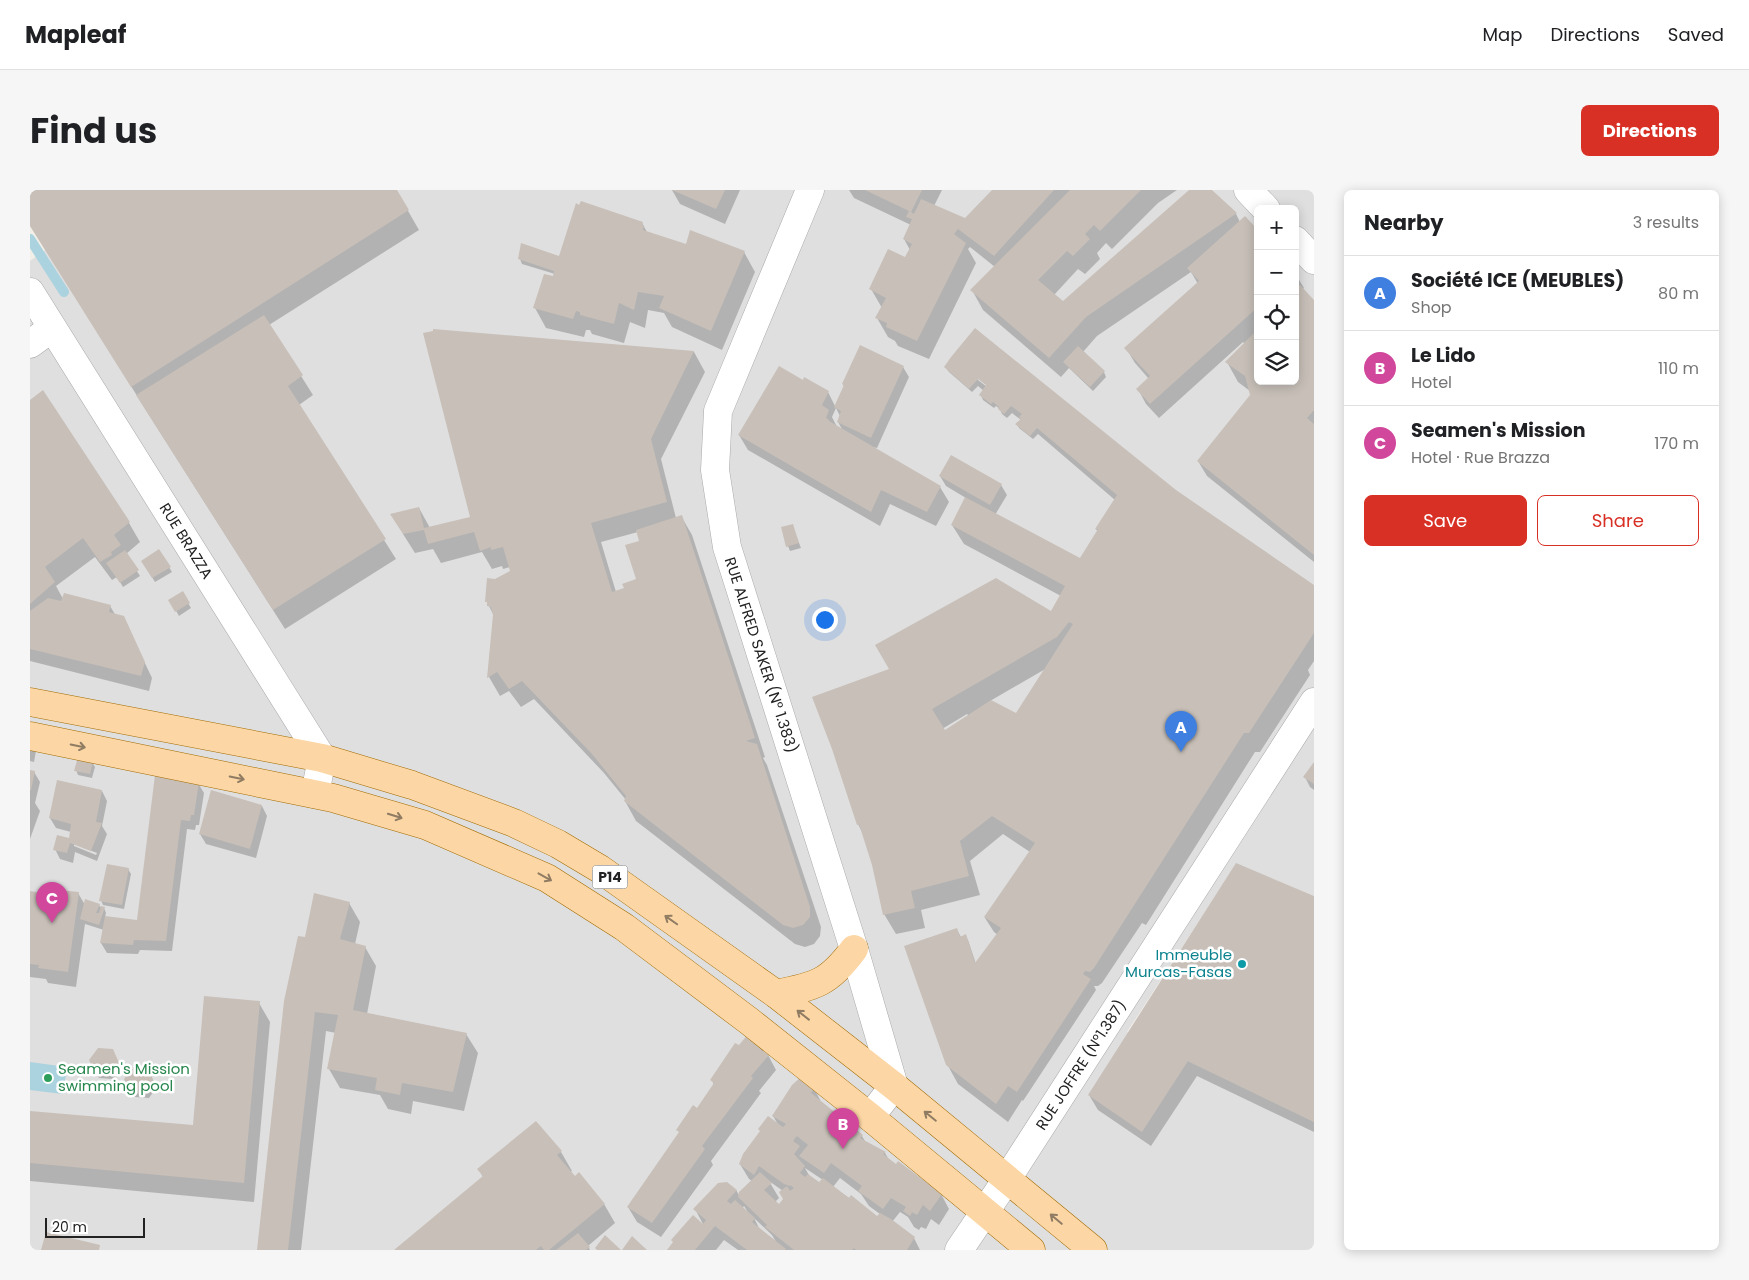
<!DOCTYPE html>
<meta charset="utf-8">
<style>
body{margin:0;font-family:Poppins,sans-serif;background:#f6f6f6;color:#202124}
.controls{position:absolute;right:15px;top:15px;display:grid;overflow:hidden;border-radius:8px;box-shadow:0 2px 12px #0003}
.controls button{width:45px;height:45px;display:grid;place-items:center;padding:0;border:0;border-bottom:1px solid #e0e0e0;background:#fff;color:#202124;font:25px sans-serif}
.scale{position:absolute;left:15px;bottom:12px;width:100px;box-sizing:border-box;padding-left:5px;border:2px solid #222;border-top:0;font-size:14px;line-height:18px;white-space:nowrap;color:#222;-webkit-text-stroke:4px #fff;paint-order:stroke}
.you{position:absolute;left:794px;top:429px;width:18px;height:18px;margin:-12px;border:4px solid #fff;border-radius:50%;background:#1a73e8;box-shadow:0 0 0 8px #1a73e833}
.badge{display:grid;place-items:center;width:32px;height:32px;border-radius:50%;background:#d93025;color:#fff;font-size:16px;font-weight:700}
.pin{position:absolute;translate:-50% -41px;filter:drop-shadow(0 1px 2px #0008)}
.pin::after{content:'';position:absolute;top:26px;width:18px;height:15px;background:inherit;clip-path:polygon(0 0,100% 0,50% 100%)}
.list{margin:0;padding:0;list-style:none}
h2{display:flex;justify-content:space-between;align-items:center;height:65px;margin:0;padding:0 20px;font-size:21px}
h2 small{font-size:16px;font-weight:400;color:#757577}
.list li{display:grid;grid-template-columns:32px 1fr auto;gap:15px;align-items:center;box-sizing:border-box;height:75px;padding:0 20px;border-top:1px solid #e0e0e0}
.list b{display:block;font-size:19px;white-space:nowrap}
.list p{margin:0;font-size:16px;white-space:nowrap;color:#757577}
.list em{font-size:16px;font-style:normal;color:#757577}
.actions{display:flex;gap:10px;padding:15px 20px}
.actions a{flex:1;padding:11px 0;border:1px solid #d93025;border-radius:8px;text-align:center;font-size:18px;color:#d93025}
.actions .main{background:#d93025;color:#fff}
.icon{flex:none;width:28px;height:28px;fill:none;stroke:currentColor;stroke-width:2;stroke-linecap:round;stroke-linejoin:round}
.map{position:relative;flex:none;width:1284px;height:1060px;overflow:hidden;border-radius:8px}
header{display:flex;align-items:center;gap:30px;box-sizing:border-box;height:70px;padding:0 25px;background:#fff;border-bottom:1px solid #e0e0e0}
header strong{font-size:24px}
nav{display:flex;gap:28px;margin-inline-start:auto;font-size:18px}
.intro{display:flex;align-items:center;justify-content:space-between;box-sizing:border-box;height:120px;padding:0 30px}
h1{margin:0;font-size:35px}
.button{padding:12px 22px;border-radius:8px;background:#d93025;color:#fff;font-size:18px;font-weight:700}
main{display:flex;gap:30px;padding:0 30px}
aside{flex:1;background:#fff;border-radius:8px;box-shadow:0 2px 12px #0003}
.map>svg:first-child{display:block}
</style>
<header>
<strong>Mapleaf</strong>
<nav><a>Map</a><a>Directions</a><a>Saved</a></nav>
</header>
<div class="intro"><h1>Find us</h1><a class="button">Directions</a></div>
<main>
<div class="map">
<svg width="1284" height="1060" viewBox="0 0 1284 1060">
<rect width="100%" height="100%" fill="#f2efe9"/>
<!-- residential -->
<path fill="#e0dfdf" fill-rule="evenodd" d="M96 0H1284V706L1206 674 1097 842 1284 932V1060H0V71ZM1228 19H1265V191H1228Z"/>
<!-- water -->
<polygon fill="#aad3df" points="0,872 37,877 33,904 0,900"/>
<!-- shadow -->
<g fill="#0003" fill-rule="evenodd">
<polygon points="0,0 366,0 389,40 239,135 283,205 269,215 366,369 255,439 119,225 0,34"/>
<polygon points="642,0 710,0 695,34 650,14"/>
<polygon points="819,0 912,0 904,16 935,30 964,0 1147,0 1128,13 1082,59 1076,53 1067,63 1070,69 1055,84 1048,79 1024,105 1033,113 1161,0 1180,0 1206,24 1210,32 1228,42 1228,191 1265,191 1265,83 1274,98 1273,99 1284,112 1284,372 1177,286 1168,271 1222,205 1220,201 1208,192 1197,172 1215,154 1213,152 1129,228 1116,214 1108,199 1119,189 1105,173 1096,158 1168,94 1161,82 1067,146 1053,162 1074,182 1076,187 1063,201 1039,178 1031,187 953,120 942,100 965,77 940,57 938,59 946,73 899,169 868,156 865,151 858,147 847,128 852,118 841,99 876,69 880,60 874,49 881,35 824,8"/>
<polygon points="612,33 617,42 657,56 714,62 725,82 692,160 642,137 634,123 618,120 615,138 600,132 594,153 562,144 560,140 556,140 554,147 516,138 505,118 525,84 492,74 490,69 528,67"/>
<path d="M404 140 664 162 675 182 631 269 646 328 651 326 662 345 735 567 733 568 737 575 791 737 790 746 784 754 775 757 765 754 606 631 595 611 596 610 574 583 504 509 491 517 479 501 470 506 459 487 464 426 457 412 465 390 482 382 480 377 473 379 472 376 462 379 452 362 411 373 403 359 385 363 373 344 389 318 400 338 442 328ZM608 342 613 360 608 390 596 399 586 402 571 352Z"/>
<path d="M923 168 1145 301 1284 397V471L1278 480 1280 485 1230 562H1225L1116 735 1112 733 1072 793 1068 796H1064L1066 800 993 911 992 910 978 932 928 894 917 874 927 740 931 747 935 745 938 750 946 774 968 745 964 742 955 728 1000 662 973 644 940 671 950 705 891 720 895 738 866 744 854 724 843 675 834 646 828 634 803 559 1021 423 1031 406 934 354 922 335 936 308 916 296 910 286 971 295 977 305 965 325 1051 370 1068 342 1066 339 1085 310 1008 244 1003 249 989 238 987 234 991 230 982 223 977 228 972 224 970 219 966 216 964 218 953 210 951 205 954 201 948 196 942 202 919 182 916 178ZM945 185 962 198 961 200 948 190ZM1017 478 987 525 960 511ZM937 524 939 526 914 542 912 539Z"/>
<path d="M873 177 879 187 847 258 842 257 910 297 919 312 906 336 860 314 850 336 718 260 709 245 773 192 798 202 805 216 814 197 813 194ZM806 218 810 226 808 232 813 241 807 237 802 227Z"/>
<polygon points="0,211 99,333 110,352 96,364 110,386 93,397 87,387 82,390 65,367 26,396 33,409 80,416 86,426 93,427 122,488 119,501 0,471"/>
<polygon points="762,335 771,358 760,361 758,356"/>
<polygon points="129,361 142,382 125,392 112,371"/>
<polygon points="152,403 161,418 149,426 140,410"/>
<polygon points="0,556 4,557 6,561 4,572 0,571"/>
<polygon points="62,572 65,577 62,588 48,585 46,580"/>
<polygon points="1284,574 1284,600 1280,597 1275,587"/>
<polygon points="0,581 4,582 10,592 5,613 10,621 0,649"/>
<polygon points="126,586 168,593 174,603 169,635 166,635 165,640 157,639 142,761 110,760 108,764 77,763 71,753 74,740 55,734 46,797 18,793 16,789 0,787 0,702 19,706 48,703 55,715 69,715 72,719 74,718 76,723 75,727 108,731"/>
<path d="M72 601 77 611 72 636 77 644 67 671 45 662 43 673 30 669 25 659 40 649 41 642 26 638 20 628ZM44 654 67 663 66 665 44 656Z"/>
<polygon points="232,616 237,626 226,668 176,654 170,644"/>
<polygon points="98,679 101,684 94,719 73,715 71,710"/>
<polygon points="1284,708 1284,942 1167,886 1121,956 1068,920 1059,905"/>
<polygon points="319,713 330,732 325,754 335,757 346,776 337,824 436,844 448,863 434,921 383,911 381,924 358,919 350,905 310,898 299,879 306,843 296,841 271,1060 229,1060 276,749"/>
<polygon points="229,813 240,832 224,1012 0,991 0,922 164,937"/>
<polygon points="735,858 733,863 738,865 746,880 729,901 731,903 681,971 683,975 631,1047 607,1032 598,1017 650,943 648,940 667,920 684,895 682,890 713,860"/>
<polygon points="85,865 91,878 83,889 69,888 66,883"/>
<polygon points="121,885 126,898 119,908 105,907 102,902"/>
<path d="M784 898 792 914 832 946 836 953 855 963 859 970 911 1004 919 1019 909 1035 901 1029 896 1039 891 1037 889 1040 884 1037 878 1027 870 1022 862 1032 884 1048 890 1060H708L694 1050 686 1060H638L674 1036 665 1019 706 1000 709 1005 722 991 719 989 710 974 749 936 743 926ZM775 978 793 990 789 993 780 987ZM810 988 831 1004 839 1016 850 1024 847 1027 803 997ZM739 991 753 1001 755 1009 749 1016 745 1012 749 1008ZM714 1016 719 1024 712 1019ZM724 1028 742 1045 746 1052 730 1040Z"/>
<polygon points="531,962 542,981 540,982 574,1014 585,1033 558,1056 560,1060 366,1060 453,987 449,980"/>
</g>
<g fill="none" stroke-linecap="round" stroke-linejoin="round">
<!-- stream -->
<polyline stroke="#aad3df" stroke-width="10" points="0,49 34,102"/>
</g>
<!-- building -->
<g fill="#c7bfb8" fill-rule="evenodd">
<polygon points="0,0 367,0 379,20 101,197 0,36"/>
<polygon points="642,0 695,0 686,19"/>
<polygon points="835,0 892,0 881,22 884,24 891,9 935,28 962,0 1024,0 964,66 928,39 924,44 936,53 887,151 856,137 857,133 845,128 856,108 839,99 858,59 875,67 882,54 873,49 882,29 876,27 879,21"/>
<polygon points="1040,0 1111,0 1070,41 1064,35 1055,44 1060,49 1043,66 1037,61 1008,90 1033,111 1159,0 1182,0 1207,23 1056,127 1019,168 940,100"/>
<polygon points="551,11 613,32 612,35 614,35 613,40 656,54 660,40 715,61 681,141 629,118 634,106 608,102 604,120 589,113 584,134 550,125 550,122 546,121 543,129 503,118 514,84 523,86 524,81 488,69 491,53 529,66 546,13 549,15"/>
<polygon points="1215,26 1228,40 1228,117 1120,214 1106,199 1120,186 1094,158 1169,91 1157,78"/>
<polygon points="1270,95 1284,110 1284,220 1277,228 1284,234 1284,365 1167,271 1220,205 1215,186 1195,172 1228,139 1228,191 1265,191 1265,100"/>
<polygon points="234,125 273,185 258,196 356,349 243,420 106,205"/>
<path d="M945 138 1146 300 1284 395V443L1219 543H1214L1064 778 1060 782 1055 781 1053 784 1061 789 987 902 978 896 966 914 916 875 874 756 927 738 930 747 936 744 945 773 971 738 954 727 1005 653 962 626 930 651 939 686 881 701 885 718 853 725 842 675 829 634 827 635 802 559 782 507 859 479 845 455 966 388 1021 421 1035 396 921 335 935 307 1050 368 1068 339H1065L1087 305 1007 238 1000 246 985 234 991 229 989 227 992 224 981 216 974 224 968 219 969 217 963 212 961 214 949 205 956 195 948 189 939 199 914 177 921 167ZM1039 432 1043 434 986 523 961 510 915 540 902 519 1027 447Z"/>
<polygon points="403,139 664,161 621,249 637,312 561,333 582,402 594,398 592,394 606,389 595,355 609,351 606,340 652,325 725,548 716,551 727,554 780,717 780,727 773,735 763,738 753,735 594,611 596,606 562,564 492,491 479,499 467,482 457,488 463,425 461,417 457,416 457,412 455,412 457,388 465,389 480,381 473,357 461,360 461,357 450,361 444,342 398,354 394,340 373,344 360,324 389,317 394,338 440,327 393,143 403,141"/>
<polygon points="830,155 874,176 841,248 807,232 811,221 804,217 814,195 812,194"/>
<polygon points="1048,156 1075,181 1060,197 1033,172"/>
<polygon points="749,176 773,190 774,187 799,201 792,215 799,220 796,228 799,230 799,231 911,296 897,322 851,300 841,322 708,245"/>
<polygon points="13,200 100,332 84,345 91,355 81,362 82,365 70,372 53,348 15,377 25,392 0,414 0,210"/>
<polygon points="921,265 972,294 960,315 909,286"/>
<polygon points="763,334 769,353 756,357 751,337"/>
<polygon points="129,359 141,377 122,388 111,371"/>
<polygon points="95,360 109,380 90,393 76,373"/>
<polygon points="153,401 160,413 145,422 138,410"/>
<polygon points="34,403 81,415 79,422 94,426 115,472 111,486 0,459 0,421 18,408 31,411"/>
<polygon points="48,567 63,571 60,584 44,581"/>
<polygon points="1284,572 1284,594 1273,587"/>
<polygon points="0,580 5,581 1,600 0,600"/>
<polygon points="125,585 169,592 164,625 161,625 160,631 151,630 136,751 104,750 103,755 70,753 75,726 107,730"/>
<polygon points="27,590 72,600 66,632 72,633 61,661 40,653 37,663 23,660 27,645 39,648 41,634 19,628"/>
<polygon points="181,600 232,615 220,659 169,644"/>
<polygon points="1206,673 1284,706 1284,932 1158,871 1112,942 1058,905"/>
<polygon points="77,674 99,678 92,715 69,711"/>
<polygon points="18,699 49,702 38,782 8,778 9,775 0,774 0,701 17,704"/>
<polygon points="284,703 320,712 310,749 336,756 323,820 437,843 423,902 372,893 370,905 345,900 347,888 297,879 308,825 285,822 258,1060 227,1060 254,811 268,746 275,747"/>
<polygon points="55,709 70,714 66,723 69,723 71,716 75,717 69,735 50,729"/>
<polygon points="174,806 230,811 214,993 0,973 0,921 163,935"/>
<polygon points="719,843 734,852 731,860 739,865 721,886 723,888 672,956 675,959 622,1033 597,1017 649,942 646,940 663,915 667,918 684,893 680,890 705,853 709,855"/>
<polygon points="68,858 83,859 89,873 80,885 65,883 59,870"/>
<polygon points="103,877 118,879 124,892 116,904 101,903 94,889"/>
<polygon points="771,887 785,897 781,903 833,945 830,948 856,962 853,964 866,974 868,971 912,1004 900,1021 893,1015 887,1025 882,1022 880,1026 873,1021 876,1017 861,1008 853,1019 828,1001 832,996 801,973 794,983 769,966 778,955 767,946 763,951 770,956 764,964 775,976 770,983 775,987 778,984 789,992 793,988 819,1008 821,1005 847,1026 850,1023 861,1029 885,1047 877,1060 826,1060 824,1058 822,1060 764,1060 735,1037 737,1035 708,1007 709,1002 730,982 742,993 734,1000 749,1014 753,1009 749,1002 757,996 760,1001 764,998 760,995 760,996 754,994 729,976 724,985 709,974 713,964 730,941 728,939 738,926 753,937 756,934 742,926 762,895"/>
<polygon points="506,931 532,961 527,965 545,986 549,982 575,1014 519,1060 514,1060 511,1056 506,1060 364,1060 453,986 447,979"/>
<polygon points="697,992 707,1000 697,1011 701,1014 705,1010 725,1028 722,1032 756,1059 755,1060 717,1060 685,1036 665,1060 637,1060 643,1052 641,1050 663,1025 673,1034 676,1030 663,1019 688,993"/>
<polygon points="16,1042 70,1055 69,1060 11,1060"/>
<polygon points="548,1043 560,1057 556,1060 526,1060"/>
<polygon points="575,1045 591,1060 567,1060 565,1058"/>
<polygon points="602,1046 617,1060 592,1060"/>
</g>
<g fill="none" stroke-linecap="round" stroke-linejoin="round">
<!-- minor casing -->
<g stroke="#a9a9a9" stroke-width="29">
<g id="minor">
<polyline points="780,0 688,221 685,280 697,357 824,759 864,896 840,927"/>
<polyline points="1218,0 1236,19"/>
<polyline points="1265,50 1284,70"/>
<polyline points="0,102 292,568 285,604"/>
<polyline points="0,154 22,138"/>
<polyline points="929,1060 977,989 1284,512"/>
</g>
</g>
<!-- major casing -->
<g stroke="#a06b00" stroke-width="29">
<g id="major">
<polyline points="0,512 292,568 382,595 484,633 528,654 570,679 746,804 864,896 1063,1060"/>
<polyline points="0,546 303,608 395,635 517,688 594,737 719,831 840,927 1001,1060"/>
<path d="M746 804C786 796 799 793 824 759"/>
</g>
</g>
<!-- minor -->
<use href="#minor" stroke="#fff" stroke-width="28"/>
<!-- major -->
<use href="#major" stroke="#fcd6a4" stroke-width="28"/>
</g>
<!-- one-way arrows -->
<defs><path id="oneway-shaft" d="M-6 0H5M1.5-3L5.5 0L1.5 3" fill="none" stroke-width="1.6" stroke-linecap="round" stroke-linejoin="round" transform="scale(1.25)"/></defs>
<g stroke="#8f7c63">
<use href="#oneway-shaft" transform="translate(48 556) rotate(12)"/>
<use href="#oneway-shaft" transform="translate(207 588) rotate(12)"/>
<use href="#oneway-shaft" transform="translate(365 626) rotate(17)"/>
<use href="#oneway-shaft" transform="translate(515 687) rotate(29)"/>
<use href="#oneway-shaft" transform="translate(641 730) rotate(-145)"/>
<use href="#oneway-shaft" transform="translate(773 825) rotate(-142)"/>
<use href="#oneway-shaft" transform="translate(900 926) rotate(-141)"/>
<use href="#oneway-shaft" transform="translate(1026 1029) rotate(-140)"/>
</g>
<!-- markers -->
<circle fill="#0f9aa8" stroke="#fff" stroke-width="2" cx="1212" cy="774" r="5"/>
<circle fill="#2e9e5b" stroke="#fff" stroke-width="2" cx="18" cy="888" r="5"/>
<g text-anchor="middle" stroke-width="5" stroke-linejoin="round" paint-order="stroke">
<!-- shield labels -->
<rect fill="#fff" stroke="#646464" stroke-width="1" x="562.5" y="675.5" width="35" height="23" rx="4"/>
<g font-size="14" font-weight="bold" fill="#222">
<text x="580" y="692">P14</text>
</g>
<!-- street labels -->
<g font-size="15" fill="#222" stroke="#fff">
<text transform="translate(156 351) rotate(58)" y="5">RUE BRAZZA</text>
<text transform="translate(731 465) rotate(72)" y="5">RUE ALFRED SAKER (N° 1.383)</text>
<text transform="translate(1051 875) rotate(-57)" y="5">RUE JOFFRE (N°1.387)</text>
</g>
<!-- culture labels -->
<g font-size="15" fill="#0d838f" stroke="#fff" text-anchor="end">
<text x="1202" y="770">Immeuble<tspan x="1202" dy="17">Murcas-Fasas</tspan></text>
</g>
<!-- leisure labels -->
<g font-size="15" fill="#27864d" stroke="#fff" text-anchor="start">
<text x="28" y="884">Seamen's Mission<tspan x="28" dy="17">swimming pool</tspan></text>
</g>
</g>
</svg>
<div class="controls">
<button>+</button>
<button>−</button>
<button><svg class="icon" aria-label="locate" viewBox="0 0 24 24"><circle cx="12" cy="12" r="6"/><path d="M12 2v4M12 18v4M2 12h4M18 12h4"/></svg></button>
<button><svg class="icon" aria-label="layers" viewBox="0 0 24 24"><path d="M12 4l9 5-9 5-9-5zM3 14l9 5 9-5"/></svg></button>
</div>
<div class="scale">20 m</div>
<div class="you"></div>
<div class="pin badge" style="left:1151px;top:562px;background:#3f7fe0">A</div>
<div class="pin badge" style="left:813px;top:959px;background:#d1479c">B</div>
<div class="pin badge" style="left:22px;top:733px;background:#d1479c">C</div>
</div>
<aside>
<h2>Nearby<small>3 results</small></h2>
<ul class="list">
<li><span class="badge" style="background:#3f7fe0">A</span><div><b>Société ICE (MEUBLES)</b><p>Shop</p></div><em>80 m</em></li>
<li><span class="badge" style="background:#d1479c">B</span><div><b>Le Lido</b><p>Hotel</p></div><em>110 m</em></li>
<li><span class="badge" style="background:#d1479c">C</span><div><b>Seamen's Mission</b><p>Hotel · Rue Brazza</p></div><em>170 m</em></li>
</ul>
<div class="actions"><a class="main">Save</a><a>Share</a></div>
</aside>
</main>
